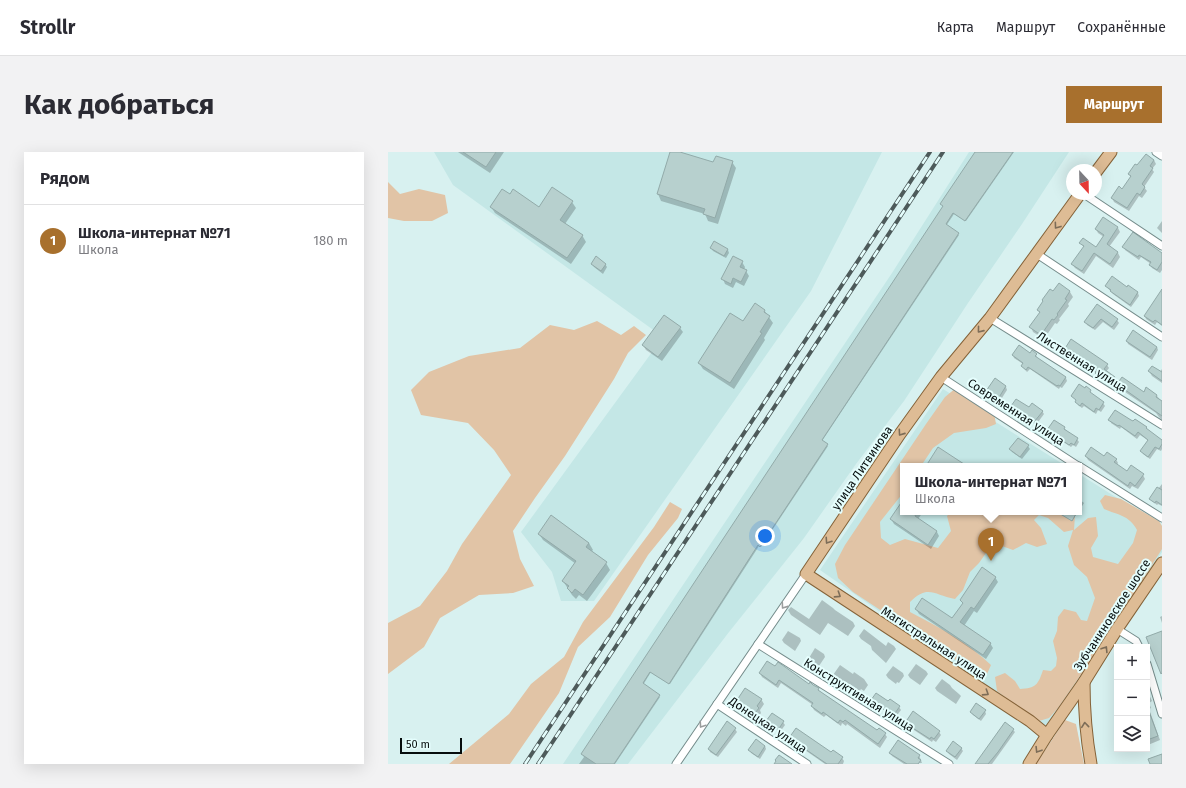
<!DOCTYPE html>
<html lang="ru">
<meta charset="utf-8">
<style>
body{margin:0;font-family:"Fira Sans",sans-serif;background:#f2f2f3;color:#2b2b33}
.controls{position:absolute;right:12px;bottom:12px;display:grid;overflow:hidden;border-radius:0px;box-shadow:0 4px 16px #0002}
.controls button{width:36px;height:36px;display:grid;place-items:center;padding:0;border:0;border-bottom:1px solid #e1e1e2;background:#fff;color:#2b2b33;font:20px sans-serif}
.compass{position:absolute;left:678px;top:12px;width:36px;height:36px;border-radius:50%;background:#fff;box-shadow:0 4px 16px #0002;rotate:158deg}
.scale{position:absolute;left:12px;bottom:10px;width:62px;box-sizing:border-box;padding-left:4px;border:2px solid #060d0d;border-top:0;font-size:11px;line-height:14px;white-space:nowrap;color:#060d0d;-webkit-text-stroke:3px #e5fefd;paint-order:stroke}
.you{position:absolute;left:377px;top:384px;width:14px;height:14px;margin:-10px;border:3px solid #fff;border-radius:50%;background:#1a73e8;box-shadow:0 0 0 6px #1a73e833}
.badge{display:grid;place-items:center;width:26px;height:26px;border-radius:50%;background:#a8702d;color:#fff;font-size:13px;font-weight:700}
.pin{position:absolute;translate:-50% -33px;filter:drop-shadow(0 1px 2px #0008)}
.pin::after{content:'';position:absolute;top:21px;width:14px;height:12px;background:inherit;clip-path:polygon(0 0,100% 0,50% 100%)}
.popup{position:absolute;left:512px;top:311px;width:182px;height:52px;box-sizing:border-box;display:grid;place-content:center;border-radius:0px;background:#fff;filter:drop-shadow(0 1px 3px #0005);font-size:13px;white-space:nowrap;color:#7c7c81}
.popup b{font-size:15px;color:#2b2b33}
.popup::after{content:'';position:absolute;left:50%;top:100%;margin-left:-8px;border:8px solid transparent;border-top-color:#fff}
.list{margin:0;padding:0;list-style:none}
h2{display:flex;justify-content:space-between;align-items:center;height:52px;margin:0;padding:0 16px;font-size:17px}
h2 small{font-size:13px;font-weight:400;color:#7c7c81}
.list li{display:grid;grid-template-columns:26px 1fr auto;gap:12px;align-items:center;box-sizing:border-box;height:72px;padding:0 16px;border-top:1px solid #e1e1e2}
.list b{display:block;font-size:15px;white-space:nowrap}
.list p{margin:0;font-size:13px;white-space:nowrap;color:#7c7c81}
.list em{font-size:13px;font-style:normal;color:#7c7c81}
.icon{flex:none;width:22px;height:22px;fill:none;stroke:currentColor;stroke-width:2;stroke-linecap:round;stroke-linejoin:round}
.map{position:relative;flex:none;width:774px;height:612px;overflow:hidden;border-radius:0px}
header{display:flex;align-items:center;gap:24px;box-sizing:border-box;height:56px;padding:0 20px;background:#fff;border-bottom:1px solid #e1e1e2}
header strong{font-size:19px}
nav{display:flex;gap:22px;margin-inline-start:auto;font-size:14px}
.intro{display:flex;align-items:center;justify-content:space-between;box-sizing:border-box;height:96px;padding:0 24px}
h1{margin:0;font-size:28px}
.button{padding:10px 18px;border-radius:0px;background:#a8702d;color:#fff;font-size:14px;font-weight:700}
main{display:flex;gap:24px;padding:0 24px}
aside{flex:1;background:#fff;border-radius:0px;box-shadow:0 4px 16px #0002}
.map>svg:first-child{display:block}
</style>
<header>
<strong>Strollr</strong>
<nav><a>Карта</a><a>Маршрут</a><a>Сохранённые</a></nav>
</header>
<div class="intro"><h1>Как добраться</h1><a class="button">Маршрут</a></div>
<main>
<aside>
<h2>Рядом<small></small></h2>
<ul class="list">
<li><span class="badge">1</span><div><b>Школа-интернат №71</b><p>Школа</p></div><em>180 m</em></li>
</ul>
</aside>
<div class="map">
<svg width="774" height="612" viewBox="0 0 774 612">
<rect width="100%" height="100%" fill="#d8f1f0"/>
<!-- built -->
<g fill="#c4e7e6">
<polygon points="46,0 494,0 423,139 206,449 173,449 164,420 133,380 275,185 65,33"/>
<polygon points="581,0 681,0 634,72 580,151 516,249 468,312 416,386 341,480 240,612 175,612 504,121"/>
<polygon points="555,237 678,314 515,314 515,360 691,360 691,322 774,374 774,400 659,576 432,418"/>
</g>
<!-- green -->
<g fill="#e1c4a6">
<polygon points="0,30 12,42 31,37 57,43 60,61 44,69 16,69 0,66"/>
<polygon points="209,169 233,183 246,174 258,183 240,201 226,227 177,304 147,346 125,379 132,407 146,434 125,441 91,443 52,466 36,495 0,522 0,471 32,454 59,419 74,392 123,323 106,298 80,271 33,263 23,238 41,220 81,204 132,196 162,173 186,178"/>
<path d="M569 235 606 261 608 272 598 276 566 281 545 296 533 314H515V341L492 370 493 386 502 393 517 387 550 396 563 379 559 364 563 360H684L687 363 686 378 700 366 708 365 710 384 703 396 705 405 730 412 745 391 749 378C741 363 730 363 716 357L712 349 717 343 733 347 771 369 774 374V397L716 489 670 556 661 566 651 569 631 556 609 539 607 525 617 521 627 529 632 537C648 536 650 533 655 518L663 519 668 514 669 506 665 489 669 479 670 465 676 457 688 460 693 468 699 469 707 446 699 425 686 413 680 394 685 378 676 380 660 366 651 363 646 368 653 376 659 392 649 395 638 391 625 398 611 393 599 386 598 401 591 411 582 420 575 438 567 447C546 443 540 432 522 450V460C551 475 580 491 603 513L599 522H589L465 440 450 426 447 412 457 393 538 272 557 245Z"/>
<polygon points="282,350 294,357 290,366 260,403 222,465 190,495 171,541 122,612 61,612 121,562 143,532 176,505 195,470 266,375"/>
<polygon points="677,568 688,572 696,612 648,612"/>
</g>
<!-- shadow -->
<g fill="#0003">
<polygon points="70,0 116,0 102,21"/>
<polygon points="283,0 288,0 326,12 344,10 348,16 330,72 320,69 317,62 273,49 270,42"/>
<polygon points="588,0 626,0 578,69 566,62 558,74 571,83 434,289 440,294 373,395 371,394 282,532 263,520 255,533 272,545 227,612 191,612 196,605 194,602 556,55"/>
<polygon points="766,8 768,12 764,17 766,20 756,35 759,39 754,46 751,44 741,59 726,50 724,46 735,38 743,26 741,22 750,15"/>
<polygon points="122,43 152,56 184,50 188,56 177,72 194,83 198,90 183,112 107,61 103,55"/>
<polygon points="716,66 730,76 732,80 721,95 730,101 732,105 725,116 708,104 696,122 687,116 684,112 696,96 693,91 708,96 716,85 710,81 708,77"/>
<polygon points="774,69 774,81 769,76"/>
<polygon points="326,90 340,98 341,101 338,106 325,99 323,96"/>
<polygon points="736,95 774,102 774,118 772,121 764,116 762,113 763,112 753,105 751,108 737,98"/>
<polygon points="345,106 354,110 357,115 356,118 358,119 361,124 356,134 348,130 345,136 337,132 335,127"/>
<polygon points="204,112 217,112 219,115 215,122 206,115"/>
<polygon points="671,133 682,140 685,145 680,152 681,154 671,167 672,168 669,172 667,171 656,187 645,180 643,175 652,161 650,158 666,141"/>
<polygon points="718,134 739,136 740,134 750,141 751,144 743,155 725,142"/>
<polygon points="774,145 774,174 769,170 767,173 758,167 757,164"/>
<polygon points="709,154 729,168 731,171 726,178 715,170 707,178 699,173 698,170"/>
<polygon points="376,158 385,171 376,186 377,188 346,237 315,217 311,211 356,171"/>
<polygon points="292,176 295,180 274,209 258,198 255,193"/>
<polygon points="739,189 769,195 770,198 764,208 740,192"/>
<polygon points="677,198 719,213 721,216 718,220 727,226 728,228 724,235 709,224 708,221 679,201"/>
<polygon points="648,202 649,206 678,226 679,229 674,236 672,235 671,237 642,217 639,220 634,214 635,212 626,206 625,203"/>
<polygon points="774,217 774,231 764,224 761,219 772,220"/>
<polygon points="607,227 618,235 619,238 612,249 601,242 599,239"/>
<polygon points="730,233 756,241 769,244 774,250 774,268 771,265 768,261 731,236"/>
<polygon points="702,238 703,242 715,251 717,254 713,260 710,258 708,262 696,254 694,256 690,253 689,249 684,244"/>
<polygon points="625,254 654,259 656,262 648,273 626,257"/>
<polygon points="722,268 758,276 760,279 774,289 774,297 773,299 769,297 762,307 755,302 754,299 761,289 752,283 749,287 733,275 732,277 723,271"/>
<polygon points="667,269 689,287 691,290 688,295 685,293 683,295 662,281 660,278"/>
<polygon points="640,294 642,297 634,307 624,300 623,298"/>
<polygon points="698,304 716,305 728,307 730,311 729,313 739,320 755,323 757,327 750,337 744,334 742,337 700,308"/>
<polygon points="774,332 774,354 770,352 769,353 762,347"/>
<polygon points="691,347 696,351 691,359"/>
<polygon points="515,350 515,360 535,360 530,367 549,380 551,384 543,397 506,372 503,367"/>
<polygon points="669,360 690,360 684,369"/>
<polygon points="164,365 201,391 205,398 203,400 218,411 222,418 199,449 191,443 188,447 184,443 175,429 188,412 155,388 151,382"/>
<polygon points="607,425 610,430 589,461 586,459 576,474 602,491 605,496 598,507 531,462 528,457 565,468 575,452 573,448"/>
<polygon points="434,448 445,456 447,458 465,470 467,474 460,484 440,471 432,483 403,463 400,458 403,455 421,467"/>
<polygon points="774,464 774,471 772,465"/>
<polygon points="476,477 498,494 500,490 506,494 508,497 498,511 484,498 483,494 473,487 471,484"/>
<polygon points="400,479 412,486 413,489 407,499 396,491 394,488"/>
<polygon points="427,496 436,502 437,505 431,514 422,509 421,506"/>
<polygon points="528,512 538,519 540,522 532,533 522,526 520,523"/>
<polygon points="452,513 465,522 466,520 476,527 480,533 476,539 473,537 470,542 447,526 445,523"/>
<polygon points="505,514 515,521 516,524 511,531 509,530 508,532 500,526 498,523"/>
<polygon points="372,521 430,537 432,540 490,580 497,582 499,585 492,596 459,572 458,574 454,571 453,574 438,563 436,565 426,558 424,554 425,553 393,531 390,536 374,525"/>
<polygon points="554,527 562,533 564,536 571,542 573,544 568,552 549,539 547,536"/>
<polygon points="759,538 764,549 761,551 763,556 761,557 772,588 760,593 759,590"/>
<polygon points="373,547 376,552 372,558 373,561 367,569 351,555 348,551"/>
<polygon points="484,548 500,551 511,555 513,558 507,566 486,551"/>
<polygon points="597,559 598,562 593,569 585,563 583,560"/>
<polygon points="379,569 395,570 397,573 392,580 381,572"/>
<polygon points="518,571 551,580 553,583 548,590 545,588 544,590 520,574"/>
<polygon points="347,577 349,580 330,605 322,600 321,597"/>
<polygon points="625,578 627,580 604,612 589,612"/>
<polygon points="402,586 443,602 445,599 454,606 456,609 455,612 437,612 404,589"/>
<polygon points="377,594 378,597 372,607 363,601 362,598"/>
<polygon points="573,596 575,599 569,608 561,602 559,599"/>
<polygon points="502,601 531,603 534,611 516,612 504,604"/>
</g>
<!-- building -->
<g fill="#b7d0ce" stroke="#92aaa9">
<polygon points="75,0 108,0 98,15"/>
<polygon points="282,0 292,0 325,10 328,4 345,9 327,66 315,62 317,57 269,42"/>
<polygon points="587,0 625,0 577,69 565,61 558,72 571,81 434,288 440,292 372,395 370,393 281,532 262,520 255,531 272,543 226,612 208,612 193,602 555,54 552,52"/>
<polygon points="758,2 766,8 762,14 765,16 754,32 757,35 752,43 749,41 739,56 723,46 731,34 734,37 743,24 740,22 747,12 749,13"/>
<polygon points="164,35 185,49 172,68 195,83 179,106 102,55 114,37 122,42 125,37 151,55"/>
<polygon points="715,65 730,75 719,92 730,100 722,112 706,101 694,119 683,112 696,94 691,91 695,86 708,95 716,83 707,77"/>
<polygon points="745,80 774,101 774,110 769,118 761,113 763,110 751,103 750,105 734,95"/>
<polygon points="326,89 340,97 336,104 322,96"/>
<polygon points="208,104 218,112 213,119 203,112"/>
<polygon points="345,104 355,109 352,115 359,118 353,130 345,126 343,132 333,127"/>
<polygon points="724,124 739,135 740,133 750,140 742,153 722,139 723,138 717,134"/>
<polygon points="671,131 682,139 677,147 679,148 669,162 670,163 666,168 664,167 653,183 641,175 652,160 649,158 655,149 654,148 662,137 665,139"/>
<polygon points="774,137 774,173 767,168 765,170 756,164"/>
<polygon points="367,151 377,158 376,160 382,164 372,180 374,181 342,231 310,211 342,161 355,169"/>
<polygon points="709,152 730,167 724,175 713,167 705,176 696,170"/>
<polygon points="276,163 293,175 270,205 254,193"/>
<polygon points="745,178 769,195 762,205 738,189"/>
<polygon points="683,187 720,212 716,217 727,225 722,232 707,221 708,220 676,198"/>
<polygon points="631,193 642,201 644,198 649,202 647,204 678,225 672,234 670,233 669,234 640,215 638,218 633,214 635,211 624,203"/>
<polygon points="764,214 774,220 774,229 760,219"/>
<polygon points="734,225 756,240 758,235 769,243 768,245 774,249 774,264 729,232"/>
<polygon points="607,226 618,234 610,247 598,239"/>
<polygon points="691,232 697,236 698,234 703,238 702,240 716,250 711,258 708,256 706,260 694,251 692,254 687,250 688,248 683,244"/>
<polygon points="628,247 641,255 644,251 655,259 646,270 623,254"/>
<polygon points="727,258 743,268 745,269 747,267 759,275 758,276 774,288 774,292 771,297 767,295 760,305 752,299 760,288 750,280 747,284 731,273 730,274 720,268"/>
<polygon points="666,268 677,275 676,277 690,286 686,293 683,291 681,293 659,278"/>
<polygon points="630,286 641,293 632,305 621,297"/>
<polygon points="550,295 579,314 538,314"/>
<polygon points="703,295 716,304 719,300 729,307 726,310 739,319 743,313 756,322 747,334 742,330 740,334 697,304"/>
<polygon points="769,335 774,338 774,353 768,349 767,351 761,347"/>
<polygon points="515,348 515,360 529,360 527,364 549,379 540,393 502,367"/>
<polygon points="669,360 689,360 684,369"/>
<polygon points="163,363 201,391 198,395 219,410 195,443 187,437 184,441 179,436 181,434 174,429 188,409 150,382"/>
<polygon points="594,415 608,425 586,457 583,455 572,470 603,491 595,503 527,457 534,446 564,466 575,451 572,448"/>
<polygon points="774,479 774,521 773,522 758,485"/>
<polygon points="379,509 387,514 390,510 421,532 422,530 425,533 431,536 430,538 489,578 491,576 498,581 490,592 457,568 455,570 452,568 450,571 435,560 434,562 423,554 425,551 391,528 388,533 371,521"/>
<polygon points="357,536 374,547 369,554 371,556 364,565 358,560 359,559 347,551"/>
<polygon points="488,541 500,549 502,547 512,554 505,564 483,548"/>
<polygon points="588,551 598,558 591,567 582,560"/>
<polygon points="759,554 770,584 759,588"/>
<polygon points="525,559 552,579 546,587 543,585 542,587 517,571"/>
<polygon points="384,561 396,569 390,578 378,569"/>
<polygon points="339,569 348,576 328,603 320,597"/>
<polygon points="617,570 626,577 610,600 600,612 587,612"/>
<polygon points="408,576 443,600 445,598 455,605 450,612 439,612 401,586"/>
<polygon points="368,587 377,594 370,605 360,598"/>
<polygon points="510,588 532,603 530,606 533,608 530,612 519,612 501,601"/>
<polygon points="565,589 574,596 567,605 558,599"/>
<polygon points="774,602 774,612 762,612 760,607"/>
<polygon points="391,603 404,612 386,612 388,609 387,608"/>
</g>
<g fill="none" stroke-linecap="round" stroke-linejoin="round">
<!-- minor casing -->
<g stroke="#758c8b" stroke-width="9">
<g id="minor">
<polyline points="768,0 774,4"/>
<polyline points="696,42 774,94"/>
<polyline points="649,102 774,185"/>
<polyline points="602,166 774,273"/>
<polyline points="553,225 690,314"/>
<polyline points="691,314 774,366"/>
<polyline points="729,477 748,489 751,495"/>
<polyline points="370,492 561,612"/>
<polyline points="759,512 774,562"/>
<polyline points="329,552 419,612"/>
<polyline points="288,612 418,422"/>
</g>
</g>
<!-- primary casing -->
<g stroke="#846238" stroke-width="13">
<g id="primary">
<polyline points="708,20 723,0"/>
<path d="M696 530C696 558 698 584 703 612"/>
<polyline points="659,583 642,569 418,422 512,282 553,225 602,166 692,42"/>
<polyline points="641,612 659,583 696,530 729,477 774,411"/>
</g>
</g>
<!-- minor -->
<use href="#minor" stroke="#fff" stroke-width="7"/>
<!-- primary -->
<use href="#primary" stroke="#debc95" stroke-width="11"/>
<!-- rail casing -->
<g stroke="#4d5a5a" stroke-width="4">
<g id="rail">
<polyline points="137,612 542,0"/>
<polyline points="150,612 555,0"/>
</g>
</g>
<!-- rail -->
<use href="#rail" stroke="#e5fefd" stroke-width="2.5" stroke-dasharray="8" stroke-linecap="butt"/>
</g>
<!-- one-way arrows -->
<defs><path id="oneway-chevron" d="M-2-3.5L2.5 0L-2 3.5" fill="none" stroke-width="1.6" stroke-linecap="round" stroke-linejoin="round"/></defs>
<g stroke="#7d6d58">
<use href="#oneway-chevron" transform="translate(669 74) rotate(126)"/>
<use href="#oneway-chevron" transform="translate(592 178) rotate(129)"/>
<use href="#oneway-chevron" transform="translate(513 281) rotate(125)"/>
<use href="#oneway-chevron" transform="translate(440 389) rotate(124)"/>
<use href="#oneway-chevron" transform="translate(450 443) rotate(33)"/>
<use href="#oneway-chevron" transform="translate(717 497) rotate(-58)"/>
<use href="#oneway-chevron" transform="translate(598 541) rotate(33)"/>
<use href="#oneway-chevron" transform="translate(697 573) rotate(-96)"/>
<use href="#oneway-chevron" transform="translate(650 598) rotate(122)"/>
</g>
<g stroke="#9b9e9e">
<use href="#oneway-chevron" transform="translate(396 454) rotate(125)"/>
<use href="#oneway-chevron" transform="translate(314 573) rotate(124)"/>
</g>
<g text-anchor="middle" stroke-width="4" stroke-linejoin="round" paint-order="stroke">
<!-- street labels -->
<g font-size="12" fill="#060d0d" stroke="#e5fefd">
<text transform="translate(694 210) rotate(32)" y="4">Лиственная улица</text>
<text transform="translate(628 260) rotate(33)" y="4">Современная улица</text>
<text transform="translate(474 316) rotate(-56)" y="4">улица Литвинова</text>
<text transform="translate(724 463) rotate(-57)" y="4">Зубчаниновское шоссе</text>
<text transform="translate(546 491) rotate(33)" y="4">Магистральная улица</text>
<text transform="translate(471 543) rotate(32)" y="4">Конструктивная улица</text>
<text transform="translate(380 573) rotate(34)" y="4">Донецкая улица</text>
</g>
</g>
</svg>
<div class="controls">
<button>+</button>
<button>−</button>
<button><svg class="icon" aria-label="layers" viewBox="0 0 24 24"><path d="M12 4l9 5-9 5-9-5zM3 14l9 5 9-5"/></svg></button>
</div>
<svg class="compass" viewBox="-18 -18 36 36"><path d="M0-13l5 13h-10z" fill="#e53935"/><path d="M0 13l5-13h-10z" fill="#7c7c81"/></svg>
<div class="scale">50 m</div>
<div class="you"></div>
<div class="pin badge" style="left:603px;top:409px">1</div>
<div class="popup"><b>Школа-интернат №71</b>Школа</div>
</div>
</main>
